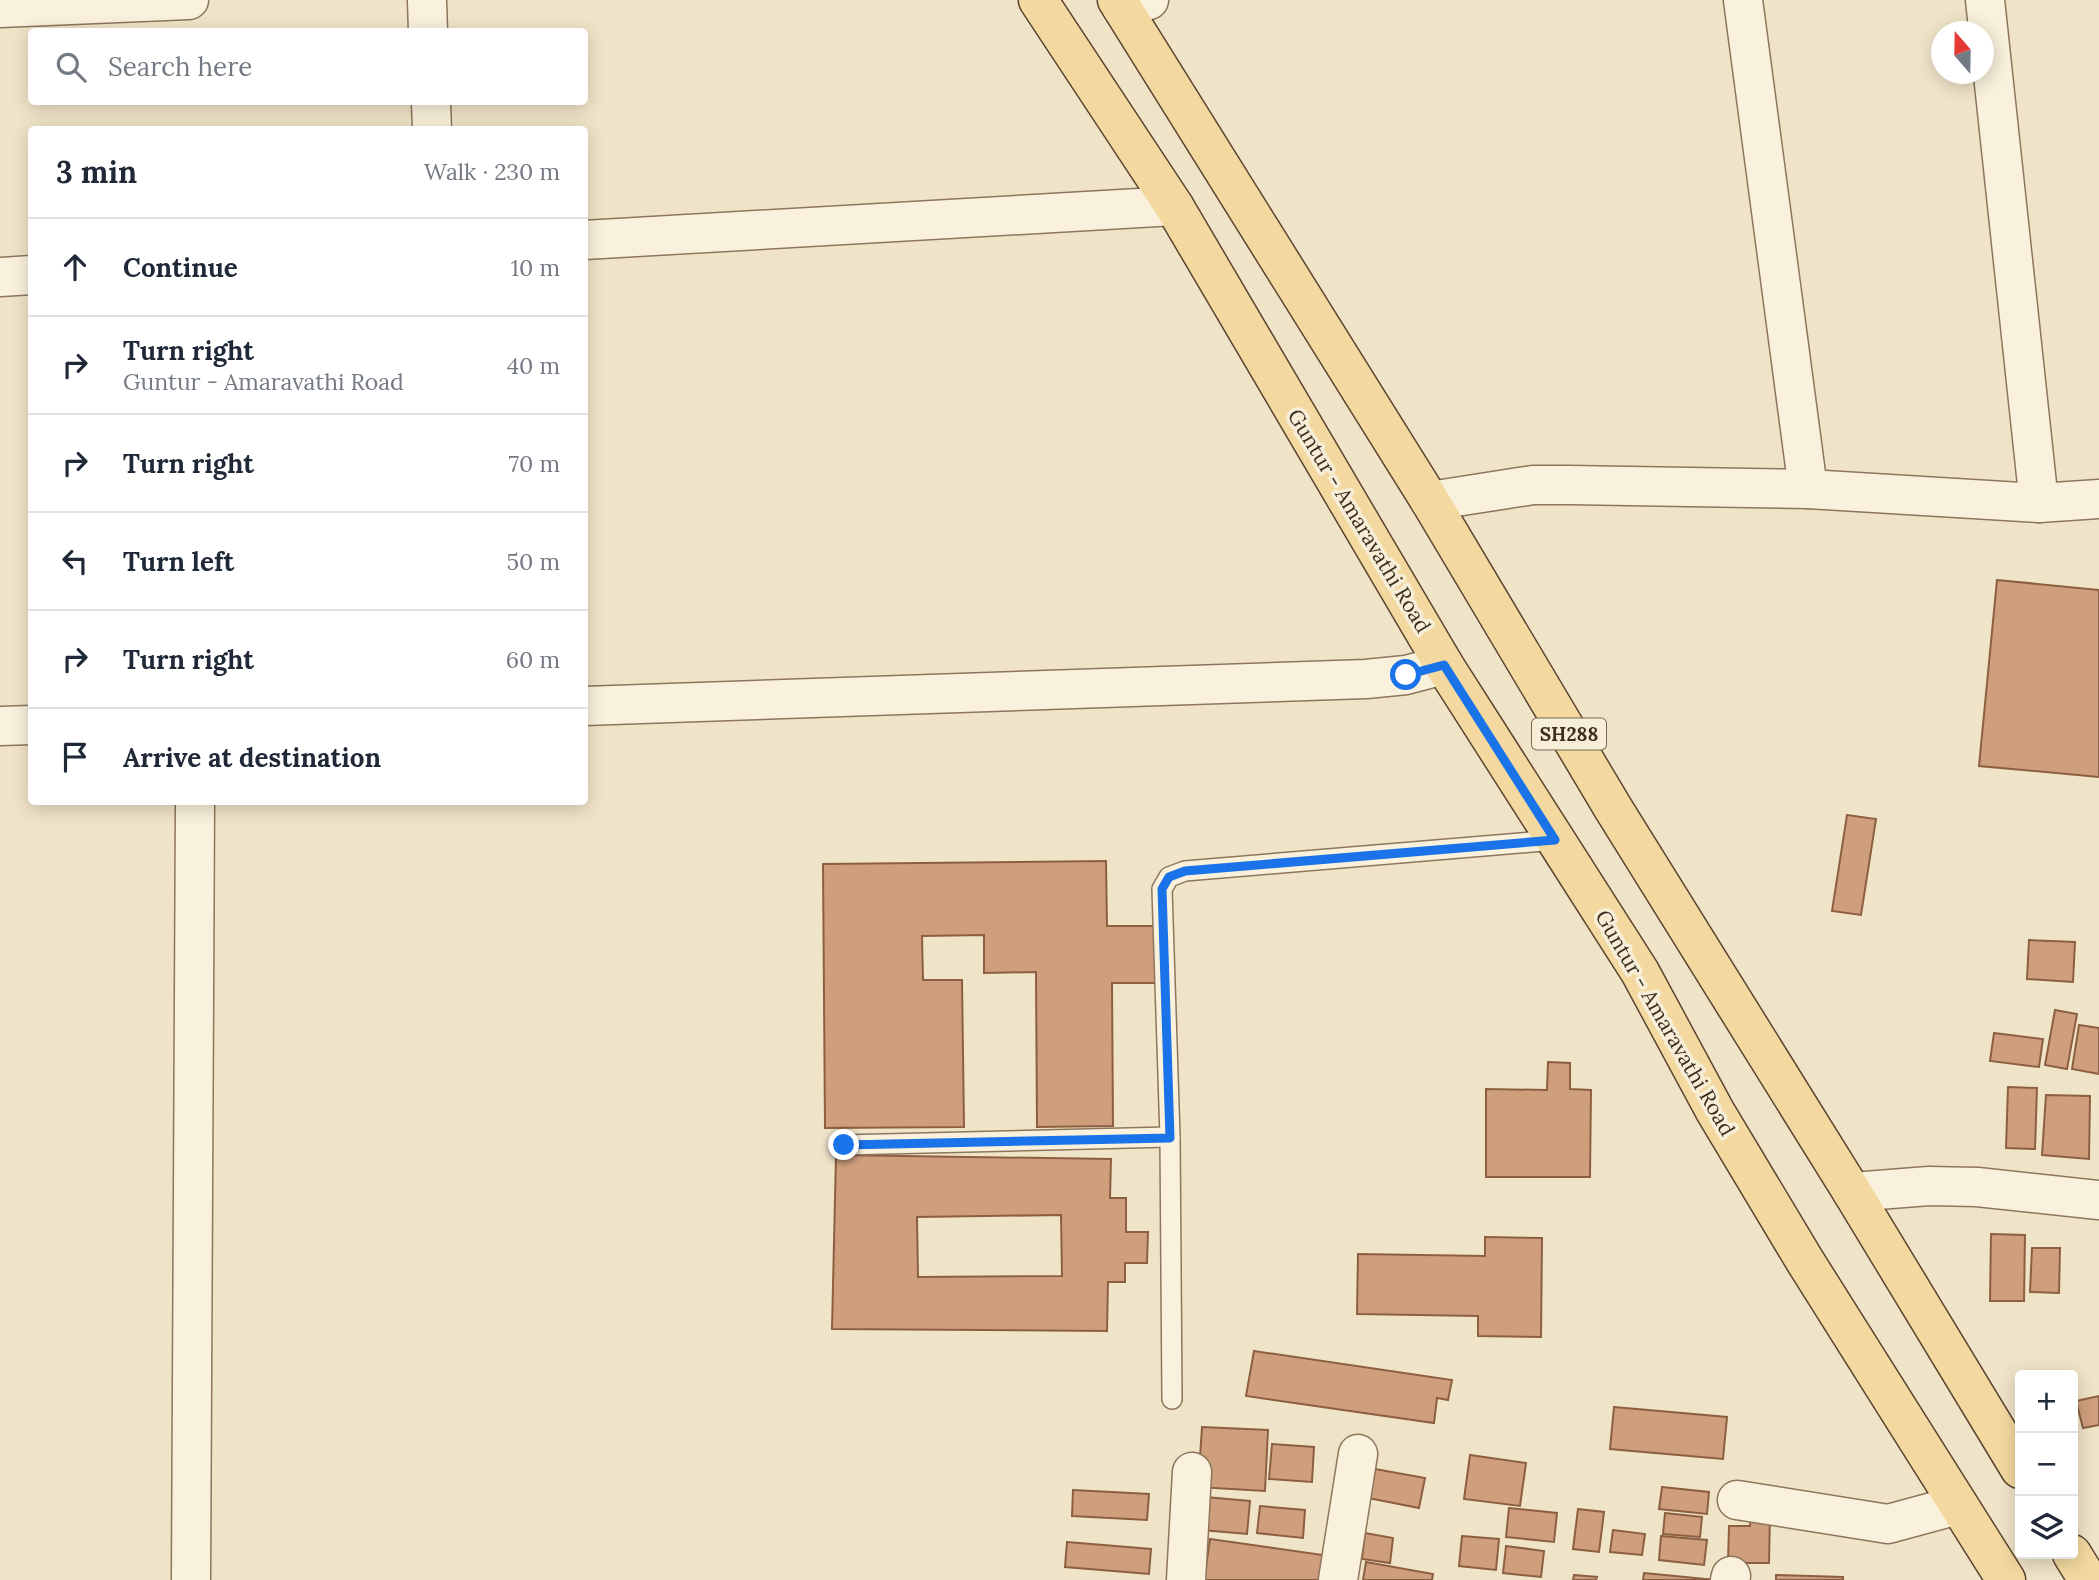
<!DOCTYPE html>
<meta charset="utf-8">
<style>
body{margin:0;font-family:Lora,serif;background:#f6f6f7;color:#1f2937}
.controls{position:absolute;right:21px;bottom:21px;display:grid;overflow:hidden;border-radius:7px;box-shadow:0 4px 18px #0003}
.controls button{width:63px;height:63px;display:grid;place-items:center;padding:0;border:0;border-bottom:2px solid #e0e1e3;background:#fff;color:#1f2937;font:35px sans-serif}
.compass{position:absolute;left:1931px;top:21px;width:63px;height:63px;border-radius:50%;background:#fff;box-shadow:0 4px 18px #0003;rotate:340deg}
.stop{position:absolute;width:21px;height:21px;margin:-16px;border:5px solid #1a73e8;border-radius:50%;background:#fff}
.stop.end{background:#1a73e8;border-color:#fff;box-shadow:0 2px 7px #0008}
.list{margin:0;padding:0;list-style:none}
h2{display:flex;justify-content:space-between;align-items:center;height:91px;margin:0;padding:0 28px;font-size:30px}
h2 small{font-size:23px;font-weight:400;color:#747a83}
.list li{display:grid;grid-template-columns:46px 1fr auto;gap:21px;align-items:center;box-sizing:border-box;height:98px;padding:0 28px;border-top:2px solid #e0e1e3}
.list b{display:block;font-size:26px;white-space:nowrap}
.list p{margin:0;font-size:23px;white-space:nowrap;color:#747a83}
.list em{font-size:23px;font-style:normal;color:#747a83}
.icon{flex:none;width:38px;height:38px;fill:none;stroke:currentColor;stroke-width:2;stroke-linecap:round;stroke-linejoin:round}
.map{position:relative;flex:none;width:2099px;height:1580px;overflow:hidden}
.search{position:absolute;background:#fff;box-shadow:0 4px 18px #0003;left:28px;top:28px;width:560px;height:77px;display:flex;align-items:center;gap:18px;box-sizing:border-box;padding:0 24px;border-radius:7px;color:#747a83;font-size:26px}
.panel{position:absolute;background:#fff;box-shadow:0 4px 18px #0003;left:28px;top:126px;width:560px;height:679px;border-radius:7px}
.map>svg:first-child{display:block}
</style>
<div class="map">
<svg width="2099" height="1580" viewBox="0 0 2099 1580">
<rect width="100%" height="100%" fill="#f0e4c8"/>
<!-- building -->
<g fill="#cf9f7d" stroke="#8d5f41" stroke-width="2" fill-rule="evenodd">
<polygon points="1997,580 2099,590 2099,777 1979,766"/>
<polygon points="1847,815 1876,819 1861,915 1832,911"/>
<polygon points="1106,861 1107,926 1155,926 1155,983 1112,983 1113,1126 1037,1127 1036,972 984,973 984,935 922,936 923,980 962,980 964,1127 825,1128 823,864"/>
<polygon points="2029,940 2075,942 2073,982 2027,979"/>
<polygon points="2055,1010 2077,1014 2067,1069 2045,1065"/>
<polygon points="2079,1025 2099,1028 2099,1074 2072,1069"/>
<polygon points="1994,1033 2043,1039 2039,1067 1990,1061"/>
<polygon points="1548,1062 1570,1063 1570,1089 1591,1090 1590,1177 1486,1177 1486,1089 1547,1090"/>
<polygon points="2008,1087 2037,1088 2035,1149 2006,1148"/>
<polygon points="2046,1095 2090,1096 2089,1159 2042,1155"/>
<path d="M836 1155 1111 1159 1110 1198H1126V1232H1148L1147 1263H1125V1282H1108L1107 1331 832 1329ZM1061 1215 1062 1276 918 1277 917 1217Z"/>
<polygon points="1991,1234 2025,1235 2024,1301 1990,1301"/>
<polygon points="1485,1237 1542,1238 1541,1337 1478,1336 1478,1316 1357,1314 1358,1254 1485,1256"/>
<polygon points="2032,1248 2060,1248 2059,1293 2030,1292"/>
<polygon points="1254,1351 1452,1380 1448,1400 1437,1398 1434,1423 1246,1396"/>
<polygon points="2099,1396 2099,1425 2083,1428 2076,1401"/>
<polygon points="1614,1407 1727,1417 1723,1459 1610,1449"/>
<polygon points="1202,1427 1268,1430 1265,1491 1198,1487"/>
<polygon points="1272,1444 1314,1447 1312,1482 1269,1479"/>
<polygon points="1470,1455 1526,1463 1520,1506 1464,1499"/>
<polygon points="1364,1467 1425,1478 1419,1508 1358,1496"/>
<polygon points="1662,1487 1709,1492 1707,1514 1659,1509"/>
<polygon points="1073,1490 1149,1494 1147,1520 1072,1516"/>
<polygon points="1205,1497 1250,1501 1247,1534 1202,1530"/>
<polygon points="1260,1506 1305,1510 1303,1538 1257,1533"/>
<polygon points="1509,1508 1557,1513 1554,1542 1506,1537"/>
<polygon points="1578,1509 1604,1512 1599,1552 1573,1549"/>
<polygon points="1751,1511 1770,1512 1769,1563 1728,1563 1729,1526 1750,1526"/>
<polygon points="1665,1513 1702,1517 1700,1537 1663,1534"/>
<polygon points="1613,1530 1645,1534 1642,1555 1610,1552"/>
<polygon points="1365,1533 1393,1538 1390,1563 1362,1559"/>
<polygon points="1462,1536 1499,1539 1496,1570 1459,1566"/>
<polygon points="1661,1536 1707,1540 1704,1565 1659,1560"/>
<polygon points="1210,1539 1330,1556 1327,1580 1204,1580"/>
<polygon points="1067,1542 1151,1549 1149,1574 1065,1567"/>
<polygon points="1506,1546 1544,1551 1541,1577 1503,1573"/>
<polygon points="1366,1562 1433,1574 1432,1580 1363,1580"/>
<polygon points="1644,1573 1716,1580 1643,1580"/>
<polygon points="1574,1575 1597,1577 1596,1580 1573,1580"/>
<polygon points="1776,1575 1843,1577 1843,1580 1776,1580"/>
</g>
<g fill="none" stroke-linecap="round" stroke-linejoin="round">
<!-- lane casing -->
<g stroke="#8d765c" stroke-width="22">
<g id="lane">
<polyline points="843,1145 1170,1137"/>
<polyline points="1172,1399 1170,1137 1162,889 1169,877 1185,871 1555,840"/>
</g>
</g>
<!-- street casing -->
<g stroke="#8d765c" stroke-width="41">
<g id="street">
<polyline points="427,0 428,32"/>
<polyline points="1743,0 1808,489"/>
<polyline points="0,8 189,0"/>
<polyline points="1122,8 1149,0"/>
<polyline points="431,102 432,130"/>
<polyline points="584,240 1174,206"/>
<polyline points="0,277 32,275"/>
<polyline points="1430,501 1533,485 1569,485 1808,489 2039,503 1985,0"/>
<polyline points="2039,503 2099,499"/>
<polyline points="584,706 1366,679 1406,675 1444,665"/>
<polyline points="0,726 32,725"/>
<polyline points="1852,1192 1929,1186 1977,1187 2099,1200"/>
<polyline points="1737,1500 1888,1524 1958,1505"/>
<polyline points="191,1580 195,802"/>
<polyline points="1186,1580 1192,1472"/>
<polyline points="1338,1580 1358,1454"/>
<polyline points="1730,1580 1731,1576"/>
</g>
</g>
<!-- primary casing -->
<g stroke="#5b4430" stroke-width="41">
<g id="primary">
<polyline points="1038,0 1174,206 1444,665 1640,972 1715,1111 1805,1261 2006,1580"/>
<polyline points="1117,0 1430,501 1613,808 1852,1192 2020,1469"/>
<polyline points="2072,1554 2088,1580"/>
</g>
</g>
<!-- lane -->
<use href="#lane" stroke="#faf1dc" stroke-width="19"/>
<!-- street -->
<use href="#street" stroke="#faf1dc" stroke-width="38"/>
<!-- primary -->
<use href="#primary" stroke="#f3d9a0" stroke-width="38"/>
</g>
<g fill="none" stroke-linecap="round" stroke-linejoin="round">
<!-- route -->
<polyline stroke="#1a73e8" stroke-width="9" points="844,1145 1170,1138 1162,889 1169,877 1185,871 1555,840 1444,665 1406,675"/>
</g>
<g text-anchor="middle" stroke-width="7" stroke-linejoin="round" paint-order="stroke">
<!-- shield labels -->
<rect fill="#f7eed8" stroke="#756857" stroke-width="2" x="1532" y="718.5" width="74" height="31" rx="5"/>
<g font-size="19" font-weight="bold" fill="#3d2e20">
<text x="1569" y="741">SH288</text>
</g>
<!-- street labels -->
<g font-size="21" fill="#3d2e20" stroke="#f7eed8">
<text transform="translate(1359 521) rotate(59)" y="7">Guntur - Amaravathi Road</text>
<text transform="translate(1665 1023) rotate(60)" y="7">Guntur - Amaravathi Road</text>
</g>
</g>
</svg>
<div class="controls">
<button>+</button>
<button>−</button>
<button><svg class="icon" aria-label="layers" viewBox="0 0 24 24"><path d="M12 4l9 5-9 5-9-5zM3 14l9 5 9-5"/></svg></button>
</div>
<svg class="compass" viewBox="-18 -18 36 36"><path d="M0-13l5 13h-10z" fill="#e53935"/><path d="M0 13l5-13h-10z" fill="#747a83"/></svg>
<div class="stop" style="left:1406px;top:675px"></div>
<div class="stop end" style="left:844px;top:1145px"></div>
<div class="search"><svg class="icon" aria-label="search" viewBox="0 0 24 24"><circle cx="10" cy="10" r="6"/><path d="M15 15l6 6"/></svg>Search here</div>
<section class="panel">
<h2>3 min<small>Walk · 230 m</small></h2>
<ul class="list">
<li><svg class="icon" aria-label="ahead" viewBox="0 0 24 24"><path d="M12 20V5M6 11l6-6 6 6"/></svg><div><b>Continue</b></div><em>10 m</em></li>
<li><svg class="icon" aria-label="right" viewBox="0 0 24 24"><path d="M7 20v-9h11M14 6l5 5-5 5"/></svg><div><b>Turn right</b><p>Guntur - Amaravathi Road</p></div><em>40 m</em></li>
<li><svg class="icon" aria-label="right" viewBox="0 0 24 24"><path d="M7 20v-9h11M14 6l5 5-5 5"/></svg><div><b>Turn right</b></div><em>70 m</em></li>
<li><svg class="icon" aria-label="left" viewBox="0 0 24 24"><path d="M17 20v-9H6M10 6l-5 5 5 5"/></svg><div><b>Turn left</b></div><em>50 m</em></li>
<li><svg class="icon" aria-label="right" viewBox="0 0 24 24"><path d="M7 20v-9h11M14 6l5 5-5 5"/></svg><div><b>Turn right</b></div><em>60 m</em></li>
<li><svg class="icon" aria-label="arrive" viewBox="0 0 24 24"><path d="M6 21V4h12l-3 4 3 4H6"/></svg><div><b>Arrive at destination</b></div></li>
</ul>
</section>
</div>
